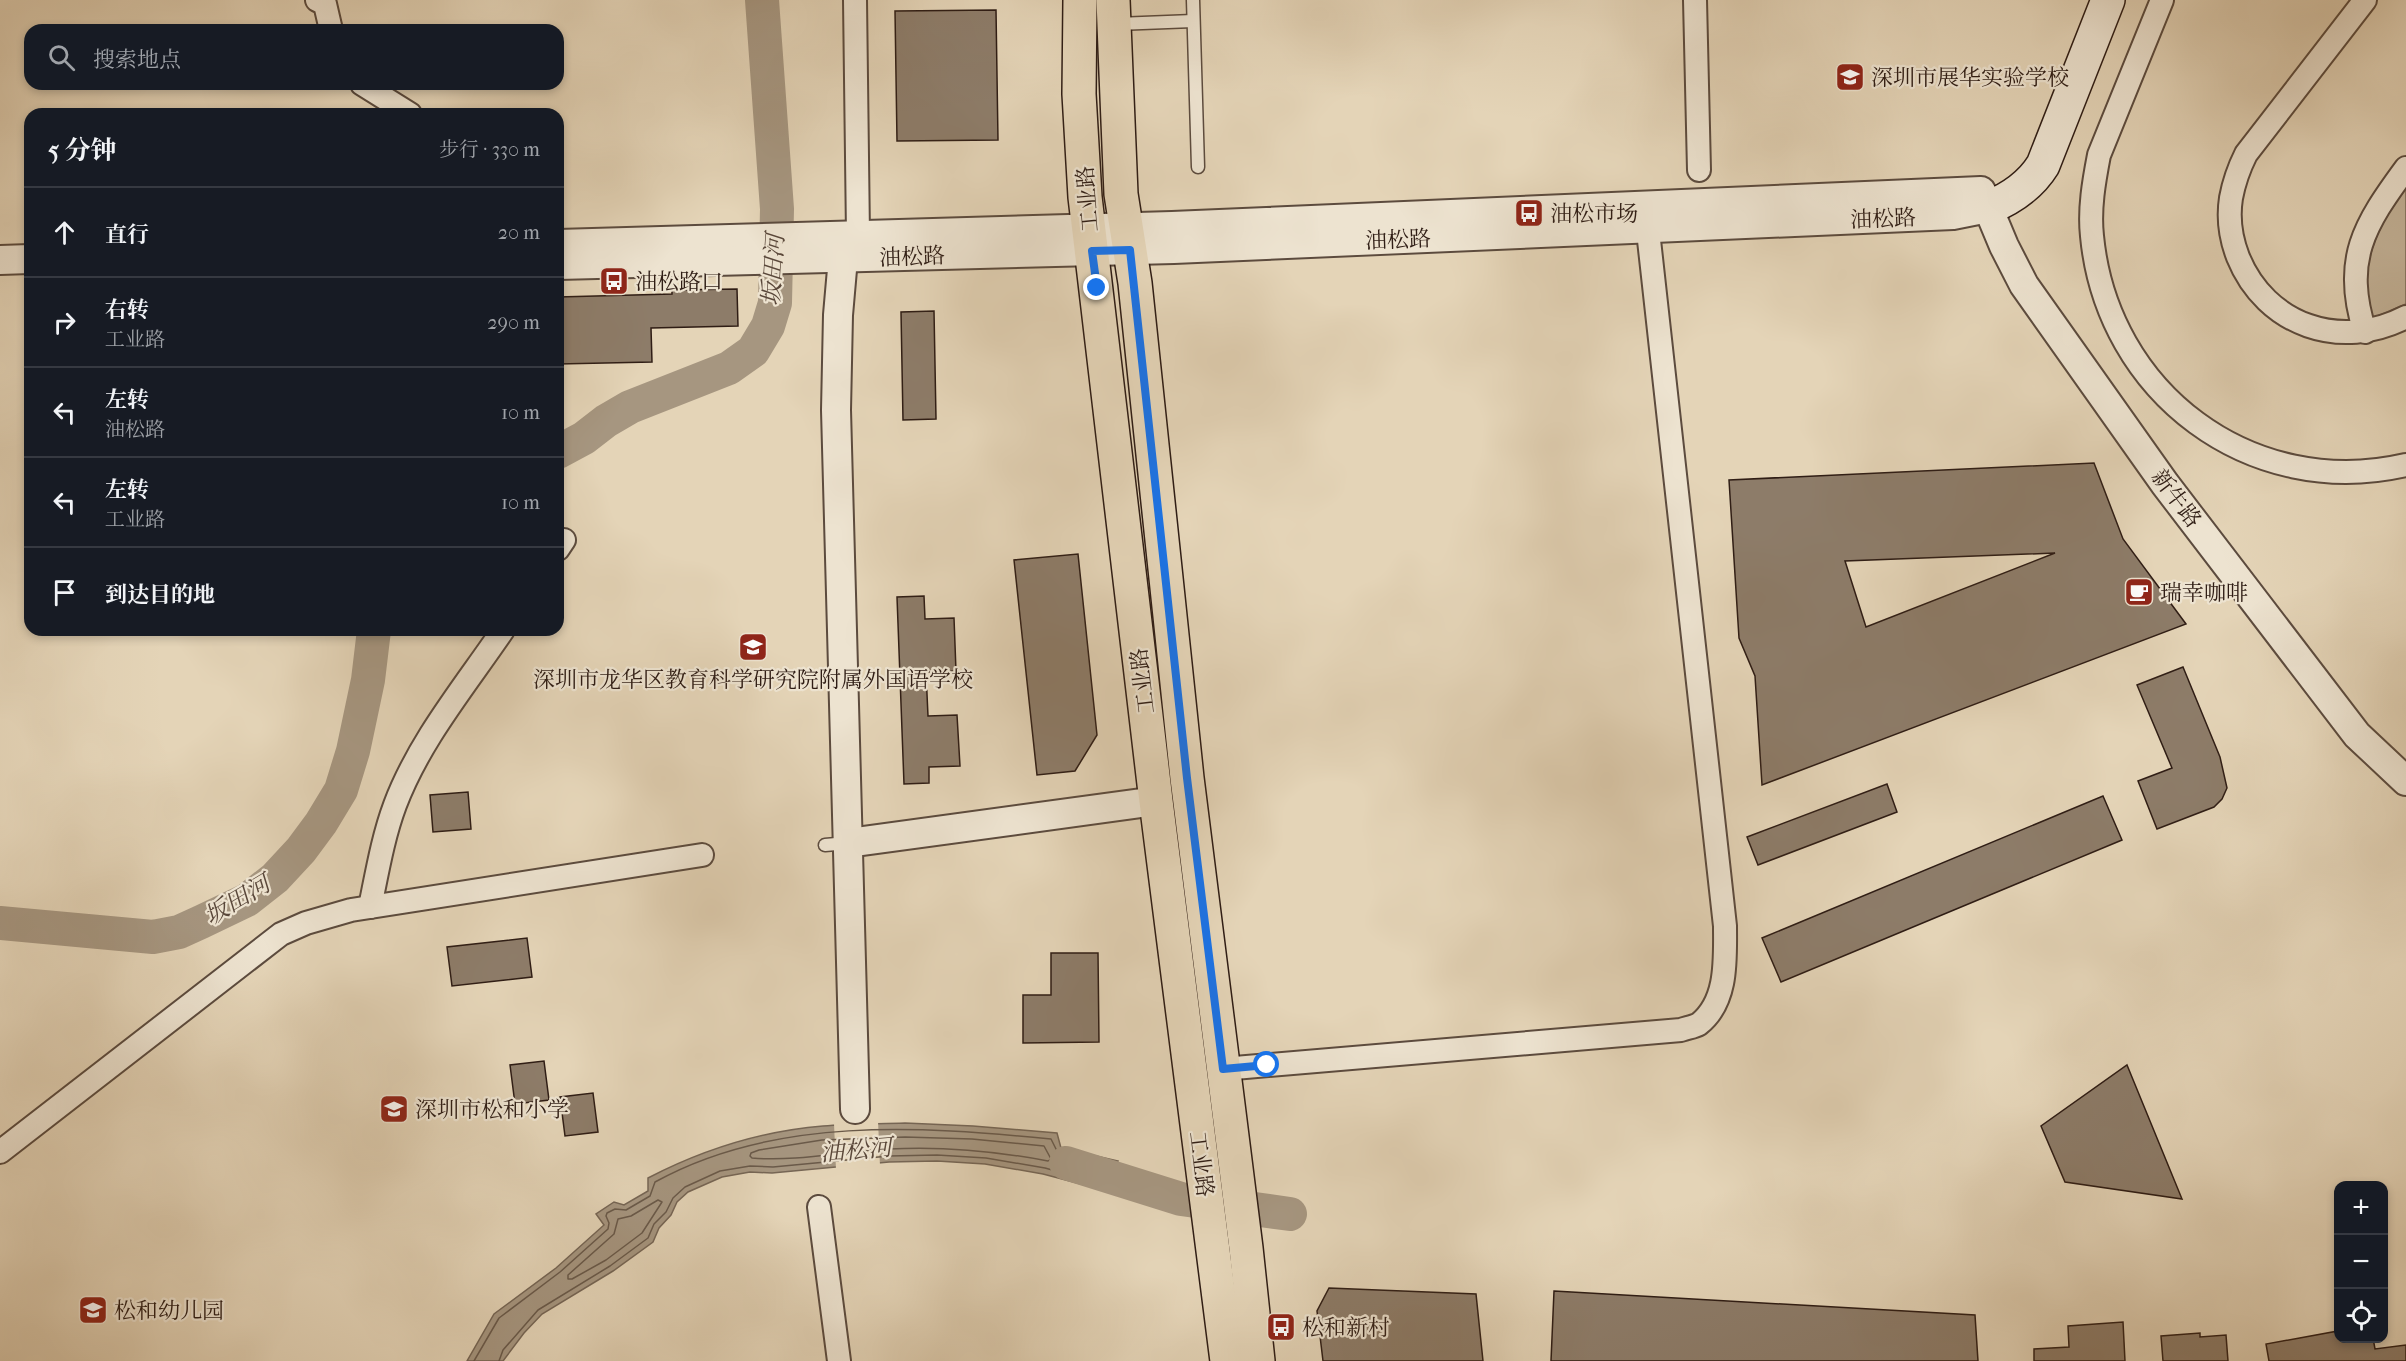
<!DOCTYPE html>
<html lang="zh">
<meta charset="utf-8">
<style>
body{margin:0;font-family:"IM FELL French Canon","Noto Serif SC",serif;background:#242831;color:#f1f3f6}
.controls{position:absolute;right:18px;bottom:18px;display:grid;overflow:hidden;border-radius:12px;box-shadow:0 3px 9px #0003}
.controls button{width:54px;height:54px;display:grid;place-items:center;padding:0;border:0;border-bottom:2px solid #363941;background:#171b24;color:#f1f3f6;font:30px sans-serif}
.stop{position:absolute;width:18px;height:18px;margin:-14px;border:4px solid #1a73e8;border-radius:50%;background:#fff}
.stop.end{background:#1a73e8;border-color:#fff;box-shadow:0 2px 6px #0008}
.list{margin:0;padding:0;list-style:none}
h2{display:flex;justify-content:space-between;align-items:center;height:78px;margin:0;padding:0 24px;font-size:26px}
h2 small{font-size:20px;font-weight:400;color:#9ea1a6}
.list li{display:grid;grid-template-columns:39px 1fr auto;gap:18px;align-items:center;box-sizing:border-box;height:90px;padding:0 24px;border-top:2px solid #363941}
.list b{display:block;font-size:22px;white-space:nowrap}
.list p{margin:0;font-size:20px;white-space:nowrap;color:#9ea1a6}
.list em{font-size:20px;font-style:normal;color:#9ea1a6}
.icon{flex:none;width:33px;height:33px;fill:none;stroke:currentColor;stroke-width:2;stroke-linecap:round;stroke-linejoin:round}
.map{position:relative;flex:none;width:2406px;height:1361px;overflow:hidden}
.search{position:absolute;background:#171b24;box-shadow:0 3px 9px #0003;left:24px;top:24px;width:540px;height:66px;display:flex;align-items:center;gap:15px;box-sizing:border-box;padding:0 21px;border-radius:18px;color:#9ea1a6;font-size:22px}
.panel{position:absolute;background:#171b24;box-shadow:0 3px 9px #0003;left:24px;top:108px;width:540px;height:528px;border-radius:18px}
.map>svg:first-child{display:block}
</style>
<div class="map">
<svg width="2406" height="1361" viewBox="0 0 2406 1361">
<rect width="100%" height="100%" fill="#e4d4b7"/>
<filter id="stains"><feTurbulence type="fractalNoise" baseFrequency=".00333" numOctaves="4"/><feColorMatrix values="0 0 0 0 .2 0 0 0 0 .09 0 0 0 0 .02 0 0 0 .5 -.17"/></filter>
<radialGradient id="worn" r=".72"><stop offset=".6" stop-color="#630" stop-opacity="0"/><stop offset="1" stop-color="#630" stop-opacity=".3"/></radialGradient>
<!-- green -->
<path fill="#c5b59b" stroke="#7a6958" stroke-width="1.5" d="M2406 187V304L2373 318C2356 269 2377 226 2406 187Z"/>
<!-- water -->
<path fill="#a69680" stroke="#766655" stroke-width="1.5" d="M905 1123 973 1126 1057 1133 1061 1148 1118 1161 1104 1190 1043 1174 985 1164 937 1161 889 1162 772 1173 750 1172 722 1177 688 1192 677 1202 671 1215 659 1228 653 1242 613 1271 542 1314 524 1333 503 1361H467L494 1314 556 1268 604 1225 596 1214 614 1202 624 1205 648 1191V1178C702 1150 762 1131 823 1126 850 1124 878 1124 905 1123Z"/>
<!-- pier -->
<polygon fill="#e4d4b7" points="878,1121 880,1166 836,1170 834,1123"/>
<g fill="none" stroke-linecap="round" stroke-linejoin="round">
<!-- shore -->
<g stroke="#6a5a4a" stroke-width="1.5">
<path d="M905 1137 972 1139 1044 1146 1051 1159 1048 1161C995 1151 943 1146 889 1149 844 1151 798 1162 752 1158L750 1156 751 1153 759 1150 822 1140Z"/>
<polygon points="658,1200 662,1202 642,1233 606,1260 572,1279 568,1279 568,1275 614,1234 618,1219 631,1216"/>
<path d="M474 1361 499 1318 560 1272 608 1229 609 1223 606 1216 607 1213 615 1209 626 1210 650 1196 655 1182C774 1116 920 1126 1051 1139L1058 1153 1108 1166 1099 1183 1045 1168 986 1158 937 1155 889 1156 773 1167 750 1166 720 1171 685 1187 673 1198 666 1212 654 1224 648 1238 610 1266 538 1310 503 1350 499 1361"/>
</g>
<!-- river -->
<g stroke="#a69680" stroke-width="34">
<polyline points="558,452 584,438 606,421 630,407 729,368 753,351 768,326 775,303 777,209 762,0"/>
<polyline points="0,923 153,937 179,932 201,922 247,900 275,878 301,850 321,823 341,790 353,751 368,680 374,630"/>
<polyline points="1066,1163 1181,1199 1290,1214"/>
</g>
</g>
<!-- building -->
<g fill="#8d7c69" stroke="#2f1d15" stroke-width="1.5" fill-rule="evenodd">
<polygon points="996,10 998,140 897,141 895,11"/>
<polygon points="737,289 738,326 651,328 652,362 558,364 558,297 672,294 672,290"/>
<polygon points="934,311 936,419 903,420 901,312"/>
<path d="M2094 463 2123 539 2186 624 1762 785 1755 676 1739 638 1729 480ZM2055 553 1866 627 1845 561Z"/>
<polygon points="1078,554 1097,735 1075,771 1037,775 1014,560"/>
<polygon points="924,596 925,619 954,618 956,671 926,672 928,716 957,715 960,766 929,767 929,783 904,784 897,597"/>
<polygon points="2183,667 2220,757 2227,788 2222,799 2214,807 2157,829 2138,781 2172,768 2137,685"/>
<polygon points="1887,784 1897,812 1758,865 1747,837"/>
<polygon points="468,792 471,829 433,832 430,795"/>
<polygon points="2103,796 2122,840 1781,982 1762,938"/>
<polygon points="527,938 532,977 452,986 447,947"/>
<polygon points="1051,953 1098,953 1099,1042 1023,1043 1023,995 1051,995"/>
<polygon points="544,1061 549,1100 515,1104 510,1065"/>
<polygon points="2127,1065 2182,1199 2065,1182 2041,1126"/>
<polygon points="593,1093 598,1132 565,1136 560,1097"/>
<polygon points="1329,1288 1476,1294 1483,1361 1323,1361 1317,1311"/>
<polygon points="1554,1291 1975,1315 1978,1361 1551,1361"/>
<polygon points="2123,1322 2125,1361 2034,1361 2034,1349 2069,1347 2068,1326"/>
<polygon points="2338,1331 2338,1338 2373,1338 2375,1349 2406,1345 2406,1361 2269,1361 2266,1344"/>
<polygon points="2200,1333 2200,1337 2226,1335 2228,1361 2163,1361 2161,1336"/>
</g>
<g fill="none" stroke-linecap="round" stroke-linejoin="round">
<!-- service casing -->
<g stroke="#5c4b3e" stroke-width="15">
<g id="service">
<polyline points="1193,0 1198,167"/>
<polyline points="1117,24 1193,21"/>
<polyline points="825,845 848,843"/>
</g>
</g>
<!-- minor casing -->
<g stroke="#5c4b3e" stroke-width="26">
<g id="minor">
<polyline points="317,0 325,4 331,30"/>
<polyline points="855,0 858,235"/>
<polyline points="1695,0 1699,170"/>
<path d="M2162 0 2099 155C2094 181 2089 209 2092 236 2107 393 2251 501 2406 465"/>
<path d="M2365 0 2246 154C2239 168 2234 182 2231 198 2228 217 2231 239 2238 257 2266 326 2341 351 2406 317"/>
<polyline points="362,84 410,114"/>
<path d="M2365 332C2342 260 2364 225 2406 168"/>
<polyline points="558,549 564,540"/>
<path d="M370 907C377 873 383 837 395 805 419 741 465 686 503 630"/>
<path d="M1223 1069 1681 1030C1686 1028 1694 1027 1699 1024 1728 1001 1725 959 1725 926L1646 213"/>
<polyline points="0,1152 281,934 306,923 351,910 702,855"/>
<polyline points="819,1207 839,1361"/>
</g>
</g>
<!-- tertiary casing -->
<g stroke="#5c4b3e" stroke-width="32">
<g id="tertiary">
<polyline points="558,244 1172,226 1981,191 2004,246 2024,285 2165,484 2357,735 2406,781"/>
<polyline points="843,258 838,315 836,410 855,1109"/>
<polyline points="0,260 30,259"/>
<polyline points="558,265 1174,249 1953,215 1988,208"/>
<polyline points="848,843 1156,801"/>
</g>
</g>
<!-- secondary casing -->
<g stroke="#2f1d15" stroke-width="36">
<path id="secondary" d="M1988 208C2010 199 2030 186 2043 165L2108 0"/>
</g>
<!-- primary casing -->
<g stroke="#2f1d15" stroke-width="36">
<g id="primary">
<polyline points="1080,0 1079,94 1085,197 1156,801 1227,1361"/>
<polyline points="1113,0 1121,194 1135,283 1187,778 1246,1248 1258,1361"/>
</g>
</g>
<!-- service -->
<use href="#service" stroke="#ede3d0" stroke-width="12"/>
<!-- minor -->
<use href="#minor" stroke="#ede3d0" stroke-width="22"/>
<!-- tertiary -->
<use href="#tertiary" stroke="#ede3d0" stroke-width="28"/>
<!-- secondary -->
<use href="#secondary" stroke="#ede3d0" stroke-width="33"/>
<!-- primary -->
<use href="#primary" stroke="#e4d4b7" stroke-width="33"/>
</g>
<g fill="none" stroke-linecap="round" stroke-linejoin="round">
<!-- route -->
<polyline stroke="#1a73e8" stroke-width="8" points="1097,288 1092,251 1130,250 1187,778 1223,1069 1267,1065"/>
</g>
<!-- icons -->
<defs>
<g id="school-square" transform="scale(1.5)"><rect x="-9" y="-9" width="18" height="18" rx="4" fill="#8f2418" stroke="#ede3d0"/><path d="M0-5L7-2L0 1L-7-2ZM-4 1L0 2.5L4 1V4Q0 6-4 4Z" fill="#fff"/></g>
<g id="bus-square" transform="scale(1.5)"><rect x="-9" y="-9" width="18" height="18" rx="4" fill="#8f2418" stroke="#ede3d0"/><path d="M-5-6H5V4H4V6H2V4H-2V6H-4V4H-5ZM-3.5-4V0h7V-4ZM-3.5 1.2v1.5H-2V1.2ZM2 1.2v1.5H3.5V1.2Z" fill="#fff"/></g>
<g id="cafe-square" transform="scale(1.5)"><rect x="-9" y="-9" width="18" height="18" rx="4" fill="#8f2418" stroke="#ede3d0"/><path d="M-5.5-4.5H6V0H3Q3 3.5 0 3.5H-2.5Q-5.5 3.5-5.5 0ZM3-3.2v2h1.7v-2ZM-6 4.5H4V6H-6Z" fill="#fff"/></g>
</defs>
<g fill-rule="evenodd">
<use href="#school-square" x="1850" y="77"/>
<use href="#bus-square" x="1529" y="213"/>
<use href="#bus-square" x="614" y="281"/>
<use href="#cafe-square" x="2139" y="592"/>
<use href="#school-square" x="753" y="647"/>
<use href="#school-square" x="394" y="1109"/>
<use href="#school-square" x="93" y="1310"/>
<use href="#bus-square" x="1281" y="1327"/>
</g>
<g text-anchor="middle" stroke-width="4.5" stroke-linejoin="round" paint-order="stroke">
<!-- poi labels -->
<g font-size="22" fill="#2f1d15" stroke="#ede3d0" text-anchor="start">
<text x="1871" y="85">深圳市展华实验学校</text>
<text x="1550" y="221">油松市场</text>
<text x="635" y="289">油松路口</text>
<text x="2160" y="600">瑞幸咖啡</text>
<text x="753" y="687" text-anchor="middle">深圳市龙华区教育科学研究院附属外国语学校</text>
<text x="415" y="1117">深圳市松和小学</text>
<text x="114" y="1318">松和幼儿园</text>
<text x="1302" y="1335">松和新村</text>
</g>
<!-- street labels -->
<g font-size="22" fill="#2f1d15" stroke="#ede3d0">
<text transform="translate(1087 199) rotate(-95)" y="8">工业路</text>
<text transform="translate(1883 218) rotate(-2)" y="8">油松路</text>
<text transform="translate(1398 239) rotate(-2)" y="8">油松路</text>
<text transform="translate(912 256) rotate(-2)" y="8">油松路</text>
<text transform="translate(2177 498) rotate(53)" y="8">新牛路</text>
<text transform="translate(1142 681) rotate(-97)" y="8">工业路</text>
<text transform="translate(1202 1164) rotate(83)" y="8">工业路</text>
</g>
<!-- water labels -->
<g font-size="24" font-style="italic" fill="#59473a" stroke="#ede3d0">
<text transform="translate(773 270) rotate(-86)" y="8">坂田河</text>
<text transform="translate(237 900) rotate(-31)" y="8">坂田河</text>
<text transform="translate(856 1150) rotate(-5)" y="8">油松河</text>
</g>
</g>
<rect width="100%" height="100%" filter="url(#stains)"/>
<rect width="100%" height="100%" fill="url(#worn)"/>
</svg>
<div class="controls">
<button>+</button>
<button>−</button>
<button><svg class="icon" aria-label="locate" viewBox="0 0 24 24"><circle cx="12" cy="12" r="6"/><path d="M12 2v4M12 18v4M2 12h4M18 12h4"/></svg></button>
</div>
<div class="stop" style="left:1267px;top:1065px"></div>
<div class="stop end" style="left:1097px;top:288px"></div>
<div class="search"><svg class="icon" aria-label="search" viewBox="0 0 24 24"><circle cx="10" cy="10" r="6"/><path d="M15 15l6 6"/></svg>搜索地点</div>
<section class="panel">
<h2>5 分钟<small>步行 · 330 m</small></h2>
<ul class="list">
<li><svg class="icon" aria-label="ahead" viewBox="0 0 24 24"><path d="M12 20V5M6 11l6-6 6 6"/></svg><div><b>直行</b></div><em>20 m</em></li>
<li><svg class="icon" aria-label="right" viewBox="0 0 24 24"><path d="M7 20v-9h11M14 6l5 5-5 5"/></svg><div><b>右转</b><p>工业路</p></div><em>290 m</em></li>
<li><svg class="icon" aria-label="left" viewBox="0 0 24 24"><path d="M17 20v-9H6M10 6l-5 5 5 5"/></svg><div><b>左转</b><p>油松路</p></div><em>10 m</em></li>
<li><svg class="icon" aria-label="left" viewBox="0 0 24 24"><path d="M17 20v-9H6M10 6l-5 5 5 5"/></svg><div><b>左转</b><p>工业路</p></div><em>10 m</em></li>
<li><svg class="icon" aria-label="arrive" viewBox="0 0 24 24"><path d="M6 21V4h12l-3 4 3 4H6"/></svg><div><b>到达目的地</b></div></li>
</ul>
</section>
</div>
